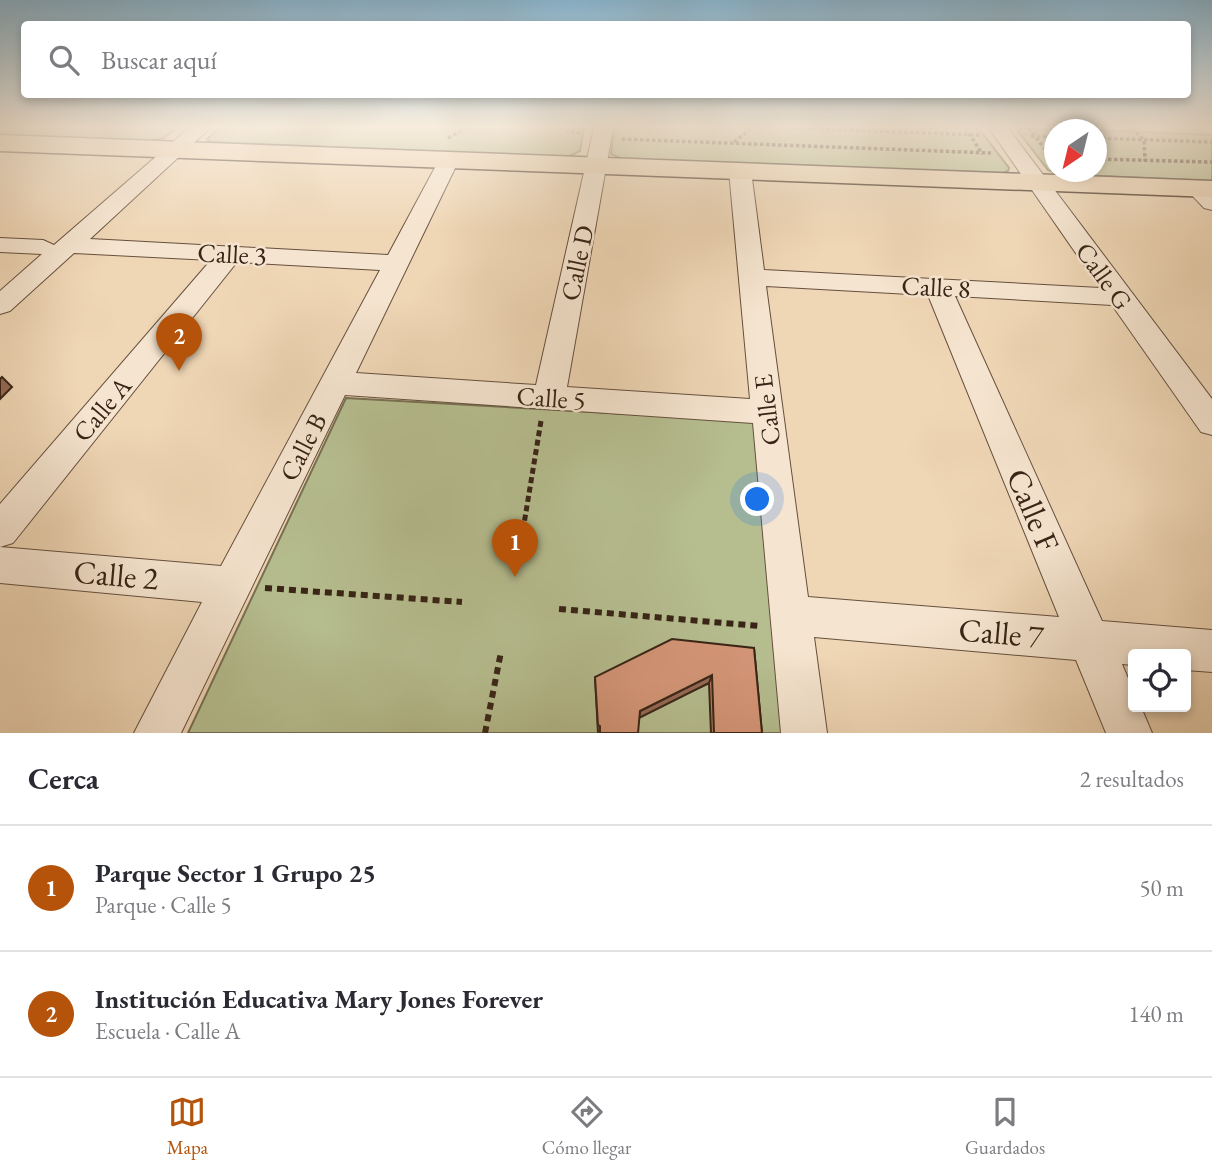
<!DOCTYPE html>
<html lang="es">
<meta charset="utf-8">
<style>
body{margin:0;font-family:"EB Garamond",serif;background:#f2f2f3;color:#2b2b33}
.controls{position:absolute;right:21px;bottom:21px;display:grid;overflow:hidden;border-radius:7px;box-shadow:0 4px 10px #0003}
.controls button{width:63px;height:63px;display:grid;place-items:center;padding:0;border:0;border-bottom:2px solid #e1e1e2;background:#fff;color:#2b2b33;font:35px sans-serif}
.compass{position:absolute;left:1044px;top:119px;width:63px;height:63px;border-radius:50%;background:#fff;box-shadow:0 4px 10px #0003;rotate:215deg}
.you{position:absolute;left:758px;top:500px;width:24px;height:24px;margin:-18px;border:5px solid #fff;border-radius:50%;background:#1a73e8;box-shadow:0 0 0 10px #1a73e833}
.badge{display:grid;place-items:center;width:46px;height:46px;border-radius:50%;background:#b45309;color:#fff;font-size:23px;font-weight:700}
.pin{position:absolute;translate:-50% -58px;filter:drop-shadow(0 2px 4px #0008)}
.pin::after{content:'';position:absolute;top:37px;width:24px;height:21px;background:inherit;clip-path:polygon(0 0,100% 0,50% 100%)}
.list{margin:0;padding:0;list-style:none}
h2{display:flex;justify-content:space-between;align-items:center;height:91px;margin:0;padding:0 28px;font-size:30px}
h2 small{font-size:23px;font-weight:400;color:#7c7c81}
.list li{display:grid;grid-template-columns:46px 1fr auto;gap:21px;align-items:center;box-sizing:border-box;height:126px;padding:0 28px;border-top:2px solid #e1e1e2}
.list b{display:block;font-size:26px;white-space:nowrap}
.list p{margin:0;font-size:23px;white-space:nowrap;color:#7c7c81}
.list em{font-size:23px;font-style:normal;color:#7c7c81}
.icon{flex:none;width:38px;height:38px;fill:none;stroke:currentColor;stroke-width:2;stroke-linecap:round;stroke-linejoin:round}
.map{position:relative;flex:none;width:1212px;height:733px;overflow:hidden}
.search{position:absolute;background:#fff;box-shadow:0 4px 10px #0003;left:21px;right:21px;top:21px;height:77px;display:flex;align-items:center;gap:18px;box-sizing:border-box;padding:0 24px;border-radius:7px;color:#7c7c81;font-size:26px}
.sheet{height:343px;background:#fff}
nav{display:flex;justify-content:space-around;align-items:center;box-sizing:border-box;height:98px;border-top:2px solid #e1e1e2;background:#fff;font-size:19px;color:#7c7c81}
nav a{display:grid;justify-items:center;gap:4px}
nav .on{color:#b45309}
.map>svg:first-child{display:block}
</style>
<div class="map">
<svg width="1212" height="733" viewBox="0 0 1212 733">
<rect width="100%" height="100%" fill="#efd6b5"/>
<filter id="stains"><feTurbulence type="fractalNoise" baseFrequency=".00286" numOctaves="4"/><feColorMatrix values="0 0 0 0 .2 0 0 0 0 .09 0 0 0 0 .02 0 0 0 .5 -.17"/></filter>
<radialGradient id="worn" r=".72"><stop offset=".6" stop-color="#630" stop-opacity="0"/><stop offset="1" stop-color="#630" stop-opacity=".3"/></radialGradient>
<!-- green -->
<g fill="#b6be90" stroke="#777153" stroke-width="2">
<polygon points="0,128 176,128 164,138 150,141 0,137"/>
<polygon points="219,128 584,128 580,151 568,157 210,142 207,139"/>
<polygon points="614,128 974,128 980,130 1009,168 1008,171 1002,173 623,159 611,154"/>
<polygon points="1022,128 1069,129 1054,130 1054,172 1096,172 1097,130 1212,135 1212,181 1058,174 1048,170 1018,131"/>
<polygon points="346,398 754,421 782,733 188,733"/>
</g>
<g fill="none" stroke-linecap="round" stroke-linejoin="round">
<!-- minor casing -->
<g stroke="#66503e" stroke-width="2">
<g id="minor">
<path d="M189 128H210L90 239 388 255 439 160 442 156H456L459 160 356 373 536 385 594 128H613L567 387 750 399 729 171 733 167H747L751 171 764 270 1100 288 989 128H1008L1212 399V435L1201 432 1112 305 955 296 1102 621 1212 630V672L1186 670V654H1133V665L1122 664 1133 690V707H1141L1152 733H1106L1076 660 814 637 827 733H781L753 423 345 395 181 733H134L202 602 0 583V504L211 260 74 253 10 311 0 314V291L42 254 0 252V238L43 240 54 245ZM237 262 380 270 221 566 0 547 13 543ZM766 286 928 295 1059 617 808 597Z"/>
<polygon points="1197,182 1205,184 1212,191 1212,210 1204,208 1186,189 1189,184"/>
</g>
</g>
<!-- major casing -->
<g stroke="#382416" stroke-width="3">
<polygon id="major" points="0,135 1212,181 1212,197 0,151"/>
</g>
<!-- path-far2 -->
<g stroke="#382416" stroke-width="3.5" stroke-dasharray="3.5 2.5" stroke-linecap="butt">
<polyline points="569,128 568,131 582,133"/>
<polyline points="796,128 981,135"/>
<polyline points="966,128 982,154"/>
<polyline points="1029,128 1054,161"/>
<polyline points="1132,128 1144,140 1145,161"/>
<polyline points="1031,136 1054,137"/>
<polyline points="448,138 466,128"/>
<polyline points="1096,138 1212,142"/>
<polyline points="622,139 991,153"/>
<polyline points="734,142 752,128"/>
<polyline points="1096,159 1212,162"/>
</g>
<!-- path-far1 -->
<polyline stroke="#382416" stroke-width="5" stroke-dasharray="6 3.5" stroke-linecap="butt" points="523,530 541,421"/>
<!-- path -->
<g stroke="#382416" stroke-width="6" stroke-dasharray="7 5" stroke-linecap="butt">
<polyline points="518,559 523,528"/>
<polyline points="265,588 462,602"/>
<polyline points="559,609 760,626"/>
<polyline points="485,733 501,652"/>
</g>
<!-- minor -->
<use href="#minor" fill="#f5e4cf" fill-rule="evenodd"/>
<!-- major -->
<use href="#major" fill="#efd6b5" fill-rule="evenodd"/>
</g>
<!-- wall -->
<polygon fill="#b78167" stroke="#382416" stroke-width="2" points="754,648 762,733 711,733 709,683 600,733 598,733 595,677"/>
<!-- shaded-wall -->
<g fill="#956954" stroke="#382416" stroke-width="2">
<polygon points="2,377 12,387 0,399 0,379"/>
<polygon points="712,675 709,683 639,718 640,711"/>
</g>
<!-- building -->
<polygon fill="#d59678" stroke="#382416" stroke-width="2" points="672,639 754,648 762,733 714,733 712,675 640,711 638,733 600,733 600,726 598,725 595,677"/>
<!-- sky -->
<linearGradient id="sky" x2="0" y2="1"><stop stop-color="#89b6d1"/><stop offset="0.55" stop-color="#f8edde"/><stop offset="1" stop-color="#f8edde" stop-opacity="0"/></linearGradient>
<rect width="1212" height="231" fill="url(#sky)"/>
<g text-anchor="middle" stroke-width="5" stroke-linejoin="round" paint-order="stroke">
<!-- street labels -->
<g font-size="26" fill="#382416" stroke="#f5e4cf">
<text transform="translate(232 254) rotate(3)" y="9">Calle 3</text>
<text transform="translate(577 263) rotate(-78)" y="9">Calle D</text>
<text transform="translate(1104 276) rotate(54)" y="9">Calle G</text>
<text transform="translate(936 287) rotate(3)" y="9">Calle 8</text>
<text transform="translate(551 398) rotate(4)" y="9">Calle 5</text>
<text transform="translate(102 409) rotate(-50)" y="9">Calle A</text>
<text transform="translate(767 410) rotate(-97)" y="9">Calle E</text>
<text transform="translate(303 447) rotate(-63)" y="9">Calle B</text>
</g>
<!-- near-street labels -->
<g font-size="32" fill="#382416" stroke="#f5e4cf">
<text transform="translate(1033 510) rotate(67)" y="11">Calle F</text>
<text transform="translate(116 575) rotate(5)" y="11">Calle 2</text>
<text transform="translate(1001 633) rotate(5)" y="11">Calle 7</text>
</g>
</g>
<rect width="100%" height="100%" filter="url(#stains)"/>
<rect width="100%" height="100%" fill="url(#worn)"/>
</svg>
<div class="controls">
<button><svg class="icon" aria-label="locate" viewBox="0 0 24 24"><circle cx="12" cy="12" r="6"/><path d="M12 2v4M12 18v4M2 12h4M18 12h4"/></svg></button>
</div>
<svg class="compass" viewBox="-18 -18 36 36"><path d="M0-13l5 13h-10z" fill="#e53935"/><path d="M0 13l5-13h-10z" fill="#7c7c81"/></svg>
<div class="you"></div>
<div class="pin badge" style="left:515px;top:577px">1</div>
<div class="pin badge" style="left:179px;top:371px">2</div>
<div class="search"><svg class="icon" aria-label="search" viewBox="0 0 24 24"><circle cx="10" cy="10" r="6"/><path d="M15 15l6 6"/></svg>Buscar aquí</div>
</div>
<section class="sheet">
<h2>Cerca<small>2 resultados</small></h2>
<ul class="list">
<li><span class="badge">1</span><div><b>Parque Sector 1 Grupo 25</b><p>Parque · Calle 5</p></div><em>50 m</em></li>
<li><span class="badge">2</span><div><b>Institución Educativa Mary Jones Forever</b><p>Escuela · Calle A</p></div><em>140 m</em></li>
</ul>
</section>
<nav>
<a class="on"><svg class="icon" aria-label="map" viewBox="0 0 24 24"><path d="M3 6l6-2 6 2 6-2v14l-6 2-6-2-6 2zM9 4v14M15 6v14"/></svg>Mapa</a>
<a><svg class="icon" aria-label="directions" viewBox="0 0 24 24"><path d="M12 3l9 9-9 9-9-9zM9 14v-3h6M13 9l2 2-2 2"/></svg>Cómo llegar</a>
<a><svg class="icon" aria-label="saved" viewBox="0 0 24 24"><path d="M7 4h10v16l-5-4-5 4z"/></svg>Guardados</a>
</nav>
